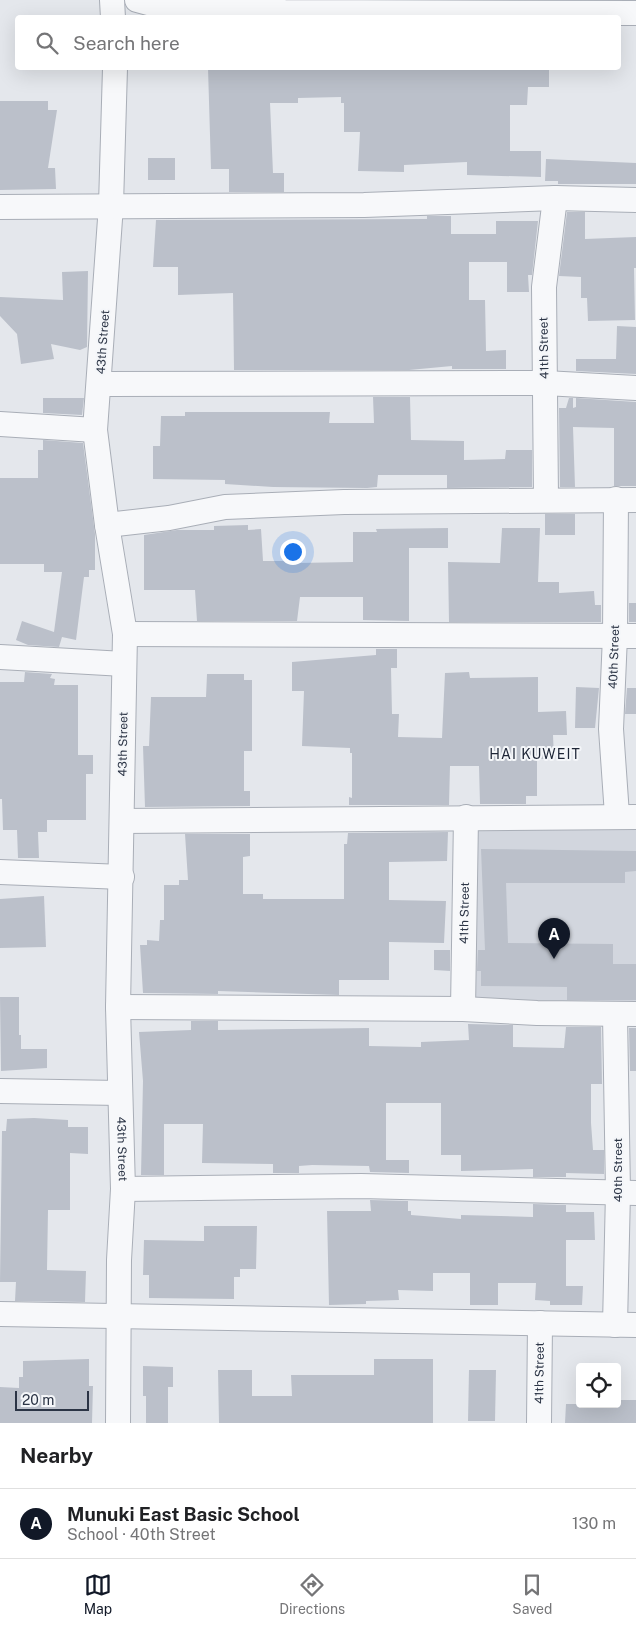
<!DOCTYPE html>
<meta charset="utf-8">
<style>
body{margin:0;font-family:"Public Sans",sans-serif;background:#f6f6f6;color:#202124}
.controls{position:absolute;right:15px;bottom:15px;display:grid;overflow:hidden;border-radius:5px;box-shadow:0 5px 20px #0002}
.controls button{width:45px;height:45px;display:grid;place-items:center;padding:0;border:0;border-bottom:1px solid #e0e0e0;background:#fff;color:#202124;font:25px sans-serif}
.scale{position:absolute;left:15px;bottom:12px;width:74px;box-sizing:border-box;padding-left:5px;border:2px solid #2b3445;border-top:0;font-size:14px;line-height:18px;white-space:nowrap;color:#2b3445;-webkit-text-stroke:4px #f4f6f9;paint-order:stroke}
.you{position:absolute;left:292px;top:551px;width:18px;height:18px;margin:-12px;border:4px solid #fff;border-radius:50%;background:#1a73e8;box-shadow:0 0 0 8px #1a73e833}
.badge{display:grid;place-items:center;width:32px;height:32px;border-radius:50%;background:#111827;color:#fff;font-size:16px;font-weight:700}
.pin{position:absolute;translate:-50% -41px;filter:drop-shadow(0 1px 2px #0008)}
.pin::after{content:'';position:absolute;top:26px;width:18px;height:15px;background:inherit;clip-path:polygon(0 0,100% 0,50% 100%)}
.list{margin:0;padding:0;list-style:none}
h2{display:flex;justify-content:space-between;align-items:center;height:65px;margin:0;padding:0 20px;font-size:21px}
h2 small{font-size:16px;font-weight:400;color:#757577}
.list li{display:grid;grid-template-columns:32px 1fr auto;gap:15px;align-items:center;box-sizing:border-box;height:70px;padding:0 20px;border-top:1px solid #e0e0e0}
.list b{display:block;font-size:19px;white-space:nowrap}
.list p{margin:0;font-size:16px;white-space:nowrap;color:#757577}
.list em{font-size:16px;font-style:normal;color:#757577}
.icon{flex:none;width:28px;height:28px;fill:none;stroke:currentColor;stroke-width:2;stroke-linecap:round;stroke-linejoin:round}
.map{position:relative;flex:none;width:636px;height:1423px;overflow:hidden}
.search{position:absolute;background:#fff;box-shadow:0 5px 20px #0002;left:15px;right:15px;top:15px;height:55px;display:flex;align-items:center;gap:12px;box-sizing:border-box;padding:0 18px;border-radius:5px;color:#757577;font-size:19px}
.sheet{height:135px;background:#fff}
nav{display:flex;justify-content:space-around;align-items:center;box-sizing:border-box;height:70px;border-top:1px solid #e0e0e0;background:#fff;font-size:14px;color:#757577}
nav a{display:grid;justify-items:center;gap:2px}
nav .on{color:#111827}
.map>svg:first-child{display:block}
</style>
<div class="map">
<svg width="636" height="1423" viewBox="0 0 636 1423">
<rect width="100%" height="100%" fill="#e4e7ec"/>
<!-- built -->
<polygon fill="#d2d6de" points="478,827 636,829 636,1008 475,1002 468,915"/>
<!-- building -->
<g fill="#bbc0ca">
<polygon points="208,68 549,68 549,87 528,87 527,105 510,105 510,151 541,151 541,177 467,175 467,162 404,165 404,172 358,171 360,132 344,132 344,103 341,103 341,97 298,98 298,103 270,103 273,173 284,173 284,192 229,192 229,169 211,169"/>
<polygon points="0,101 48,101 48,110 57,110 48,168 55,168 56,189 0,190"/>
<rect x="148" y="158" width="27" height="22"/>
<polygon points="546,159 636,163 636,184 558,184 558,181 545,181"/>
<polygon points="567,212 585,212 585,239 636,237 636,268 634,268 635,320 588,321 587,298 581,298 581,277 559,276"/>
<polygon points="427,216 451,216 451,234 496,234 496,221 538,221 532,275 528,275 529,292 507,292 507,262 469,262 469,300 485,300 486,351 506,350 506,369 452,369 452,366 409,370 234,370 233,293 178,295 178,267 153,267 156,220 427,219"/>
<polygon points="88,271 87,347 80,350 51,344 54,359 21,364 17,334 0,316 0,297 63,300 62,272"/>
<polygon points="617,326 636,327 636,374 576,371 576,359 616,359"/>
<polygon points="373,397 410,397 411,440 464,441 464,460 505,459 506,450 532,450 532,487 447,488 447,475 378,475 377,487 367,488 273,487 225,484 225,480 153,479 153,446 160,446 161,416 185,416 185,412 330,412 329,423 374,423"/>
<polygon points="43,398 84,398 82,415 43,413"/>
<polygon points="569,398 573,398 573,408 576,407 576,398 636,402 636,486 614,486 614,428 573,427 575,487 560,487 559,408 566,408"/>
<polygon points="43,440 83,443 95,534 95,570 89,570 89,577 84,577 76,640 62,637 59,647 28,645 16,640 22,621 54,632 62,572 44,572 44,564 0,564 0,478 38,478 38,450 43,450"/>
<rect x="545" y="514" width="30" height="21"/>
<polygon points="248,525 248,530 261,529 263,561 297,561 297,563 353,562 353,532 377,532 376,529 448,528 448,548 409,548 409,621 363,620 363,597 300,597 297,621 197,621 195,590 144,590 144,535 177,530 214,530 214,526"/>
<polygon points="502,528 540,528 538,582 559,582 559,593 594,591 595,605 601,605 601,622 449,622 448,562 500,563"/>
<rect x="629" y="603" width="7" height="19"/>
<polygon points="376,649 397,649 397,668 391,668 392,714 399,714 398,737 442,738 445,673 469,672 470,678 538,677 538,712 566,711 567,735 553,735 554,759 537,759 537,796 526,796 526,804 480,804 479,766 450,766 449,805 349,805 349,797 352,798 352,753 350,753 350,748 302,746 304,691 292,691 292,662 376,655"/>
<polygon points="25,672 52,674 50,678 55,679 54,685 78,685 78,755 93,755 93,774 86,774 86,820 47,820 47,832 38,832 39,858 18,858 17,830 3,830 2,799 0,799 0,682 24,682"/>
<polygon points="207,674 244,674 244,680 252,680 252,751 244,751 244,791 250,791 250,806 145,807 143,746 149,746 151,697 206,697"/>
<polygon points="576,687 599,688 595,728 575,728"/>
<polygon points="627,688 636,688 636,714 625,714"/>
<polygon points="448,832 447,861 389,862 389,900 446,901 444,943 389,942 389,980 339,980 339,995 218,991 218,994 143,993 140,945 147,945 147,940 159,941 160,920 164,920 164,885 179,885 179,880 188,880 185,834 250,834 250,856 243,857 243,894 263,894 263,899 344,899 344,844 347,844 348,833"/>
<polygon points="481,849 636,851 636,871 625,872 625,883 506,883 508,943 613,944 613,964 636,964 636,1000 567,1000 567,987 481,986 481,971 477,971 478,950 485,950"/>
<polygon points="44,896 46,947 0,948 0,899"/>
<polygon points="434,950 450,950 450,971 434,970"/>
<polygon points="0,997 19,997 19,1035 21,1035 21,1049 47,1049 47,1068 1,1071"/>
<polygon points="191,1021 218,1021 218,1030 369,1028 369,1046 421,1047 421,1042 469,1040 468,1024 513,1025 513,1047 564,1048 566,1027 601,1027 602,1084 591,1084 591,1123 593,1150 604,1150 604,1174 566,1173 566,1177 533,1177 533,1169 461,1171 461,1155 441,1155 441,1103 386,1103 386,1160 409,1160 409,1173 370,1172 369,1166 312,1165 299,1166 299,1173 273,1173 273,1164 202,1163 203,1124 164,1124 164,1175 141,1175 143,1081 139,1032 191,1030"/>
<polygon points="629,1028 636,1028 636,1071 630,1071"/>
<polygon points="34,1118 68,1120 68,1127 88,1127 88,1154 70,1153 70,1210 48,1210 47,1270 86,1271 85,1302 15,1301 16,1282 0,1282 2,1131 6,1131 7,1119"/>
<polygon points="370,1200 408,1201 408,1211 411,1211 411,1215 461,1219 461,1215 533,1217 533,1204 566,1205 566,1212 594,1212 595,1240 566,1240 566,1286 583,1286 582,1305 550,1305 550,1301 535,1300 536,1283 498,1283 498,1305 470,1305 470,1273 433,1273 433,1291 398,1290 399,1300 366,1301 366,1304 329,1305 327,1211 371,1211"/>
<polygon points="204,1226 257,1226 256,1269 240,1269 240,1277 234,1277 234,1299 149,1298 149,1275 143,1275 144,1240 204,1241"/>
<polygon points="89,1359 89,1386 93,1386 92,1423 0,1423 0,1387 19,1388 19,1377 23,1377 23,1361"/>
<polygon points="374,1359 433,1359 433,1423 219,1423 218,1370 252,1370 252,1396 292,1396 291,1375 374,1375"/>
<polygon points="143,1366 173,1367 173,1387 168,1387 168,1423 146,1423 146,1396 143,1396"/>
<polygon points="469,1370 496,1370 495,1421 468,1421"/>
<polygon points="617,1400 636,1400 636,1423 565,1423 566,1404 617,1404"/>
</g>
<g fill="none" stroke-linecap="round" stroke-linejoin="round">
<!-- street casing -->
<g stroke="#a9aeb7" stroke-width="26">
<g id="street">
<polyline points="112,0 113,18"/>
<polyline points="137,0 159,6 285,12 636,13"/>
<path id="s1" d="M115 68 111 205 95 430 107 525 125 634 118 1007 123 1189 119 1260 118 1423"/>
<polyline points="0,207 364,205 555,198 636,200"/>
<polyline points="100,384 545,383 636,388"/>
<polyline points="0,424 95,430"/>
<polyline points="546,499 544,287 555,198"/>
<polyline points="616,499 615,636 611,729 617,815"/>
<polyline points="107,525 169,518 225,507 344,502 636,500"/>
<polyline points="125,634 636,636"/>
<polyline points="0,657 124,664"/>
<polyline points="122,821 636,817"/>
<polyline points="0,872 122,877"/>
<polyline points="118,1007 463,1009 537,1013 636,1014"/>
<path id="s2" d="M463 1009 466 817"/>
<polyline points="0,1091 120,1093"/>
<polyline points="123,1189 361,1186 636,1193"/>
<polyline points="0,1314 636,1325"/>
<polyline points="615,1325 618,1192 615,1015"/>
<path id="s3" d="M539 1423 540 1323"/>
</g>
</g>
<!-- street -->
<use href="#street" stroke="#f7f8fa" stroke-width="24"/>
</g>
<g text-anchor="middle" stroke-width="4" stroke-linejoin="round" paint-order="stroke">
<!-- street labels -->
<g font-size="12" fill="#2b3445" stroke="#f4f6f9">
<text transform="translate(103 342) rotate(-86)" y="4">43th Street</text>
<text transform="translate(544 348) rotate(-91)" y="4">41th Street</text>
<text transform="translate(614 657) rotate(-88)" y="4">40th Street</text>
<text transform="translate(123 744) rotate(-89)" y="4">43th Street</text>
<text dy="4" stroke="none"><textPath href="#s2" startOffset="96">41th Street</textPath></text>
<text dy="4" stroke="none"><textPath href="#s1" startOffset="1084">43th Street</textPath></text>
<text transform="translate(618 1170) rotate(-90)" y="4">40th Street</text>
<text dy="4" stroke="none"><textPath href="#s3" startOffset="50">41th Street</textPath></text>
</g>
<!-- neighbourhood labels -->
<g font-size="14" letter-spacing="1" fill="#1d2536" stroke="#f4f6f9">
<text x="535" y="759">HAI KUWEIT</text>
</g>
</g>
</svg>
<div class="controls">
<button><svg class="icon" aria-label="locate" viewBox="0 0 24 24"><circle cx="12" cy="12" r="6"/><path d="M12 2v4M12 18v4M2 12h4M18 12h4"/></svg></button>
</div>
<div class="scale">20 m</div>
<div class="you"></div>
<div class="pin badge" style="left:554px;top:959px">A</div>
<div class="search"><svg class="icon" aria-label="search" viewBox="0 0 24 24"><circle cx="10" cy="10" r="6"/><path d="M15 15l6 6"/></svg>Search here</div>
</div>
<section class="sheet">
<h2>Nearby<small></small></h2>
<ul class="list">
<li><span class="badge">A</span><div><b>Munuki East Basic School</b><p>School · 40th Street</p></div><em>130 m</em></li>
</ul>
</section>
<nav>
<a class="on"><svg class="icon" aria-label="map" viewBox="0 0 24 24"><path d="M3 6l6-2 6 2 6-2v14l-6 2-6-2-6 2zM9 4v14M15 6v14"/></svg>Map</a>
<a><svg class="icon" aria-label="directions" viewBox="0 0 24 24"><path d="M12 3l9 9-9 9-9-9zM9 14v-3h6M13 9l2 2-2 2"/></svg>Directions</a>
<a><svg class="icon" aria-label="saved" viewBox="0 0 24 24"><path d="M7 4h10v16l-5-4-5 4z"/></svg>Saved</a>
</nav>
